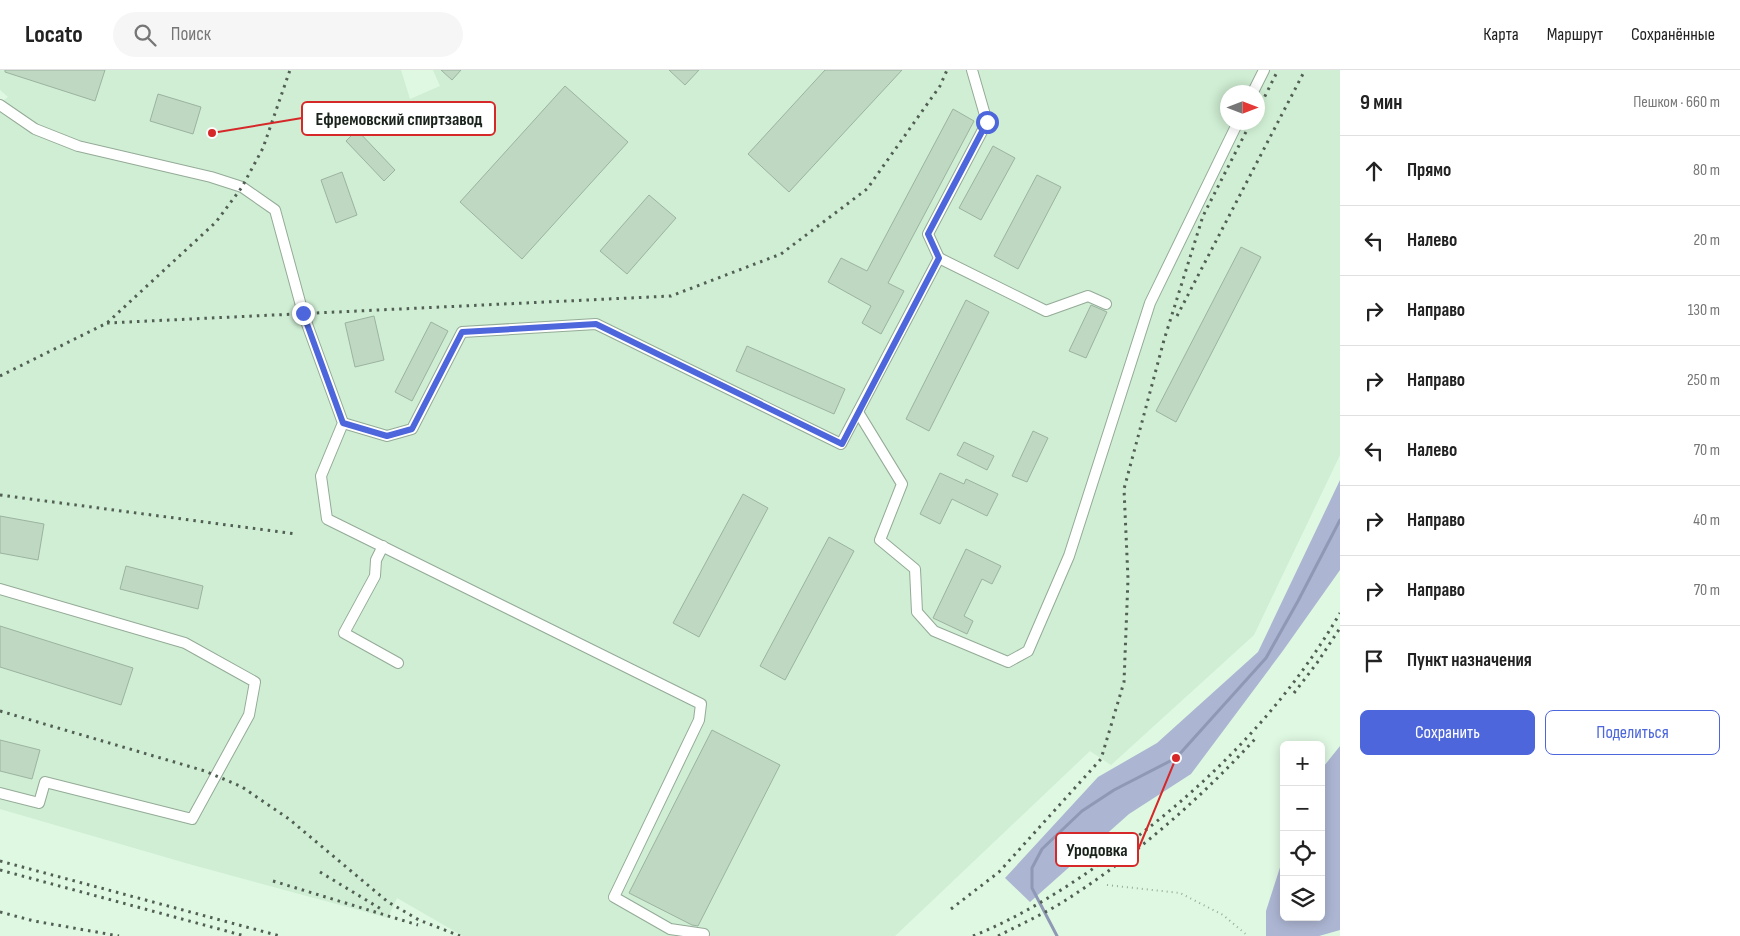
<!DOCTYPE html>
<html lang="ru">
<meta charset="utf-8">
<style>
body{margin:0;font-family:"Sofia Sans Condensed",sans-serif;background:#f6f6f6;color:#222}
.controls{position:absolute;right:15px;bottom:15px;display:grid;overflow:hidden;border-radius:8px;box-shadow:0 2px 12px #0003}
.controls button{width:45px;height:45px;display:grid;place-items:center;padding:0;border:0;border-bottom:1px solid #e0e0e0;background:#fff;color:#222;font:25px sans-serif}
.compass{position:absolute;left:1220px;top:15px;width:45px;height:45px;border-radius:50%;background:#fff;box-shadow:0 2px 12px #0003;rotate:90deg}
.stop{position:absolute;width:15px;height:15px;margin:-11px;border:4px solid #4d66db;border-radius:50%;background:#fff}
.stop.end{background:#4d66db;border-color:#fff;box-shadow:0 1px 5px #0008}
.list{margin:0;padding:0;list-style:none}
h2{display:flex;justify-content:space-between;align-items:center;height:65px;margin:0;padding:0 20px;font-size:21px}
h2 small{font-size:16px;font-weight:400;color:#767676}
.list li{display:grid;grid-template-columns:32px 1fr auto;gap:15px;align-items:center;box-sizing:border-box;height:70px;padding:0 20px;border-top:1px solid #e0e0e0}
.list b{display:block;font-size:19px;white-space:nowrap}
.list em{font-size:16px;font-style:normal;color:#767676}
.actions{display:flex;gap:10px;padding:15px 20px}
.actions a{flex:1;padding:11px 0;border:1px solid #4d66db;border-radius:8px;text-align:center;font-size:18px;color:#4d66db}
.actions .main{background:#4d66db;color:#fff}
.icon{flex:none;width:28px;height:28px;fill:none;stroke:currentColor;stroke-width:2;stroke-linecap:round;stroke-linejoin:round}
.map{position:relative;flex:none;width:1340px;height:866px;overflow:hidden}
header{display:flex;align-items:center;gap:30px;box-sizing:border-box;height:70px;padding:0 25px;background:#fff;border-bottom:1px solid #e0e0e0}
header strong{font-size:24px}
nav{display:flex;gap:28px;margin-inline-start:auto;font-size:18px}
.search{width:350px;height:45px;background:#f6f6f6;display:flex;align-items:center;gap:12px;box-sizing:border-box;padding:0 18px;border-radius:28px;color:#767676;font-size:19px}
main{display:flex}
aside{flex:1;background:#fff}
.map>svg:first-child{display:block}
</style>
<header>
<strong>Locato</strong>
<div class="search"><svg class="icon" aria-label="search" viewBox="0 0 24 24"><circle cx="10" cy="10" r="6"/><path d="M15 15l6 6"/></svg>Поиск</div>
<nav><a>Карта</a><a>Маршрут</a><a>Сохранённые</a></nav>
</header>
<main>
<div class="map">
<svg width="1340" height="866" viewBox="0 0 1340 866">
<rect width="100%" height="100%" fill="#dff8e2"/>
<!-- built -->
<path fill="#cfeed3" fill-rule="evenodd" d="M0 0H401L410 29 440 16 433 0H1340V385L1254 565 1111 695 1090 681 895 866H463L397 828 388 848 189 794 0 739V33L8 27 0 20ZM1228 22H1258V52H1228Z"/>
<!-- forest -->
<g fill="#acb5d2">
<polygon points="1340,410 1340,500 1282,582 1191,704 1129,744 1030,832 1005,808 1098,707 1157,673 1258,582"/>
<polygon points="1340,676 1340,860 1319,866 1266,866 1266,841 1284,785 1284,847 1321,847 1321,707 1324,696"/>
</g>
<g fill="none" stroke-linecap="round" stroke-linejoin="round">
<!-- stream -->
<polyline stroke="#8f98b4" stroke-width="3" points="1057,866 1032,818 1032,798 1042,779 1082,741 1114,720 1176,688 1266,588 1298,531 1340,450"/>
</g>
<!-- building -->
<g fill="#bed8c2" stroke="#9cb39f">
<polygon points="5,0 105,0 95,31 5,2"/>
<polygon points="441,0 461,0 452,10"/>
<polygon points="669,0 699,0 685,15"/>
<polygon points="825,0 902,0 789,122 748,84"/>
<polygon points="565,16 628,72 522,189 460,132"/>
<polygon points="158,24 201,37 193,64 150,51"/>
<polygon points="953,39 974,51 888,213 904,221 881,264 862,253 871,236 828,212 841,188 867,201"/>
<polygon points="357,60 395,100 384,111 346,71"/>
<polygon points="993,76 1015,88 981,150 959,138"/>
<polygon points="342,102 357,145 336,153 321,110"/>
<polygon points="1037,105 1061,117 1018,199 994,186"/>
<polygon points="649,125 676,148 627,204 600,181"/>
<polygon points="1241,177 1261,187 1176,352 1156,341"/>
<polygon points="966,230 989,242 929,361 906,349"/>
<polygon points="1091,235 1107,242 1086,288 1069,281"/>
<polygon points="374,246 384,290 355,297 345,253"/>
<polygon points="431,252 448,261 412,331 395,322"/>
<polygon points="747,276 845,319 834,344 736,301"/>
<polygon points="1033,361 1048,368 1027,412 1012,406"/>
<polygon points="964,372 994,386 987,400 957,385"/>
<polygon points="940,403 964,414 966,409 998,424 987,446 952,429 940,454 920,444"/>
<polygon points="743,424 768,438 699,567 673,553"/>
<polygon points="0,446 44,454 38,490 0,483"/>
<polygon points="829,467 854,481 785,610 760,596"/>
<polygon points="966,479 1001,496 992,514 982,509 964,546 973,551 967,564 933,548"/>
<polygon points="126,496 203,516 198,539 120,519"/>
<polygon points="0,556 133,598 121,635 0,597"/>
<polygon points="712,660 780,695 698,856 692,855 629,823"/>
<polygon points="0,670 40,680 32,709 0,701"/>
</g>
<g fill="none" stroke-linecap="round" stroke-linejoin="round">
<!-- minor casing -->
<g stroke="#94ab97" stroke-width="12">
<g id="minor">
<polyline points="1253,22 1264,0"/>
<polyline points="0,35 35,59 78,76 211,107 242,117 275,140 303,243 343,353 321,406 327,449 701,634 699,650 614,827 670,859 704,864"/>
<polyline points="939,188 1046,241 1088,226 1106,234"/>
<polyline points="858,342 902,414 880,470 915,499 917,542 934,561 1008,592 1028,581 1069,486 1150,233 1238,52"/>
<polyline points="343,353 387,366 412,359 462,262 596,254 841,374 939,188 928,164 987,52 972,0"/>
<polyline points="383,476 376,490 375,506 344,563 398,593"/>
<polyline points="0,519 185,573 255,612 249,645 192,749 45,712 39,733 0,723"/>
</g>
</g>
<!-- path -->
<polyline stroke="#97aa99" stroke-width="2" stroke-dasharray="1 4" stroke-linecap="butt" points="1107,815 1180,823 1223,845 1248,866"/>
<!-- minor -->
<use href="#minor" stroke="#fff" stroke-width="10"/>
<!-- rail -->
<g stroke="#515f54" stroke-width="3" stroke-dasharray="2.5 5" stroke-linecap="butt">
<polyline points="1258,40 1278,0"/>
<polyline points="1177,246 1305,0"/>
<polyline points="107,253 671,226 781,184 867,119 940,16 947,0"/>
<polyline points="0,306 107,253 216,152 242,117 263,78 290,0"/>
<polyline points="0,425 296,464"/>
<polyline points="1294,623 1317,593 1340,558"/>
<polyline points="0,641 205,701 242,717 289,749 388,832 419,850 460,866"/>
<polyline points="0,791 280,866"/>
<polyline points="0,800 245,866"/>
<polyline points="320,802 381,839"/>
<polyline points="273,811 418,855"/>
<polyline points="951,839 999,802 1101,689 1124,612 1128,509 1124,419 1164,270 1203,146 1251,52"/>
<polyline points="0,842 34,851 119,866"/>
<path d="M973 866C1020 847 1063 820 1104 791 1198 725 1282 643 1340 543"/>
<path d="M998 866C1021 854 1044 844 1066 830 1136 785 1199 730 1255 669"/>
</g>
</g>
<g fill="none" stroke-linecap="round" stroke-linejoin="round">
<!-- route -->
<polyline stroke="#4d66db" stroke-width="6" points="303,243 343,353 387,366 412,359 462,262 596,254 842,374 939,188 928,164 987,52"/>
</g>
<!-- callouts -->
<path fill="none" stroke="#d62828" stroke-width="2" d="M212 63L302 48M1176 688L1138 780"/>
<g fill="#d62828" stroke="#fff" stroke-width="2">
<circle cx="212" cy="63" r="5"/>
<circle cx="1176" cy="688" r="5"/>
</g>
<g fill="#fff" stroke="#d62828" stroke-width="2">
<rect x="302" y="32" width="193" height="33" rx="5"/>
<rect x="1056" y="763" width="82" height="33" rx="5"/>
</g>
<g font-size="18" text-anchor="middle" font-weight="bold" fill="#19221b">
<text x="399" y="55">Ефремовский спиртзавод</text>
<text x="1097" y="786">Уродовка</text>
</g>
</svg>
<div class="controls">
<button>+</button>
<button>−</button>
<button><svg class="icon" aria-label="locate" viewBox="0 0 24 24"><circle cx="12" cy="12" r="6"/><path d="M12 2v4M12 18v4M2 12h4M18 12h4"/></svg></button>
<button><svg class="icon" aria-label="layers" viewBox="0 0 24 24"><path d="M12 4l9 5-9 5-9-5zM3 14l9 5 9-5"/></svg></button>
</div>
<svg class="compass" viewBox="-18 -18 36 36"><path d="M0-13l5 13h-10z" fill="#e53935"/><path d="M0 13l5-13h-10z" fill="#767676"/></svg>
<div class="stop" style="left:987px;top:52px"></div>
<div class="stop end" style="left:303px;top:243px"></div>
</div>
<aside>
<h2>9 мин<small>Пешком · 660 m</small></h2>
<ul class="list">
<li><svg class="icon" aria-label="ahead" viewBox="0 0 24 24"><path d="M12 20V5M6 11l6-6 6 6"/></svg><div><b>Прямо</b></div><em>80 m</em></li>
<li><svg class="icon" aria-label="left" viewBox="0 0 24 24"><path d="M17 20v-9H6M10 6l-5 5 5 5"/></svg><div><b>Налево</b></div><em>20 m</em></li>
<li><svg class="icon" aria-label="right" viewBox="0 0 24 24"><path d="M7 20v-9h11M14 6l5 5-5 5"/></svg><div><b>Направо</b></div><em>130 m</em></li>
<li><svg class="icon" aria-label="right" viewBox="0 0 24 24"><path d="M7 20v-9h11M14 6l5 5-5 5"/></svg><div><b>Направо</b></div><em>250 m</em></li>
<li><svg class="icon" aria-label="left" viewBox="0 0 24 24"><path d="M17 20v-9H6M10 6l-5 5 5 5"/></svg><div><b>Налево</b></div><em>70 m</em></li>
<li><svg class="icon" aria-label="right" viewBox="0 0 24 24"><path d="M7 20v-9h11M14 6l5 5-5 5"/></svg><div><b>Направо</b></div><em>40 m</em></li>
<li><svg class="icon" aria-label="right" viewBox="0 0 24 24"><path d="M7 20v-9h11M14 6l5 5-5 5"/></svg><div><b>Направо</b></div><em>70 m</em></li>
<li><svg class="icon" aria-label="arrive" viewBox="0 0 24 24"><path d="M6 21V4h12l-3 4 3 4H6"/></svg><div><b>Пункт назначения</b></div></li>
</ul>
<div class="actions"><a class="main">Сохранить</a><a>Поделиться</a></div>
</aside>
</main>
